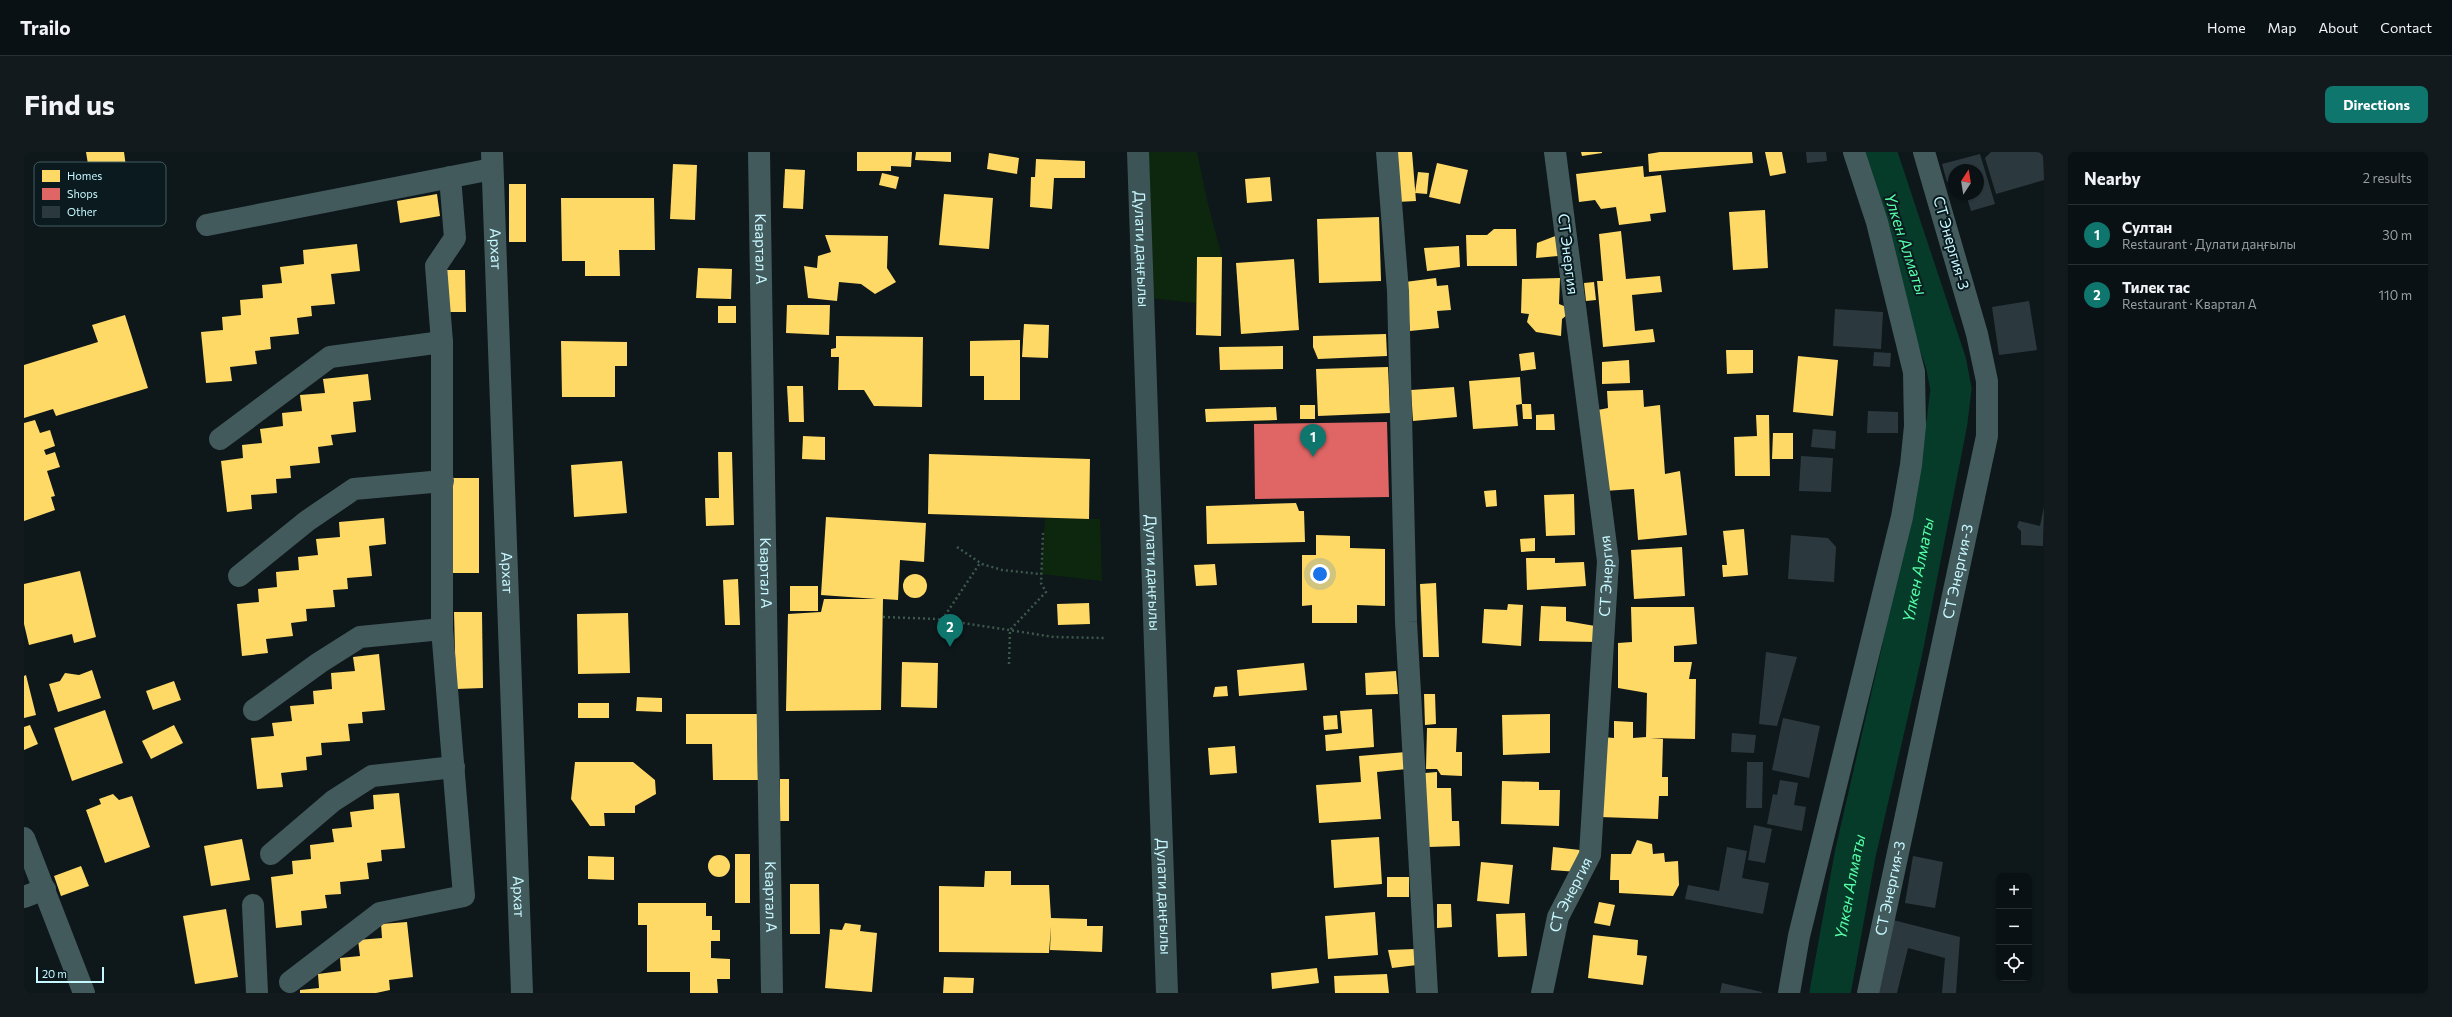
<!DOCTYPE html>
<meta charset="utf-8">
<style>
body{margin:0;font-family:Commissioner,sans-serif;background:#131a1d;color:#f1f3f6}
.controls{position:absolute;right:12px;bottom:12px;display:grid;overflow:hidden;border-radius:8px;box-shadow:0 1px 3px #0004}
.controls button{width:36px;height:36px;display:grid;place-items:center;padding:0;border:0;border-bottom:1px solid #2a3134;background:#0a1114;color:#f1f3f6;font:20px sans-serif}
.compass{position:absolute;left:1924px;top:12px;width:36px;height:36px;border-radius:50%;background:#0a1114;box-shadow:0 1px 3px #0004;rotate:12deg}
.scale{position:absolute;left:12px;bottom:10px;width:68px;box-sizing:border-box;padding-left:4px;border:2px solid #c7f7ff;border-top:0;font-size:11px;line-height:14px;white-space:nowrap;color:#c7f7ff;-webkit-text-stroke:3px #0a1a1e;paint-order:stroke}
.you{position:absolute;left:1296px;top:422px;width:14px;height:14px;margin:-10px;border:3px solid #fff;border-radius:50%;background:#1a73e8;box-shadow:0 0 0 6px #1a73e833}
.badge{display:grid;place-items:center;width:26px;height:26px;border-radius:50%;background:#0f766e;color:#fff;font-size:13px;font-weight:700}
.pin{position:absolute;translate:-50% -33px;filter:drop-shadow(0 1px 2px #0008)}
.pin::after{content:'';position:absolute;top:21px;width:14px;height:12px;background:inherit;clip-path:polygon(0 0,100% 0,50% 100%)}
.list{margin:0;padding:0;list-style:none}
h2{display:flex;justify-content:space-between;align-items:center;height:52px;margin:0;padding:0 16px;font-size:17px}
h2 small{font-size:13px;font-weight:400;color:#999da0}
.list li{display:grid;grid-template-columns:26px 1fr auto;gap:12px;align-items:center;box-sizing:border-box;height:60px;padding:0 16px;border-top:1px solid #2a3134}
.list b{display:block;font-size:15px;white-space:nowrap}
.list p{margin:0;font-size:13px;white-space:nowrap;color:#999da0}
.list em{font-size:13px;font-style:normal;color:#999da0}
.icon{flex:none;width:22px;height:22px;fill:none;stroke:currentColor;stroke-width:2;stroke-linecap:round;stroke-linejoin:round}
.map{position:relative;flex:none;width:2020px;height:841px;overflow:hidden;border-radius:8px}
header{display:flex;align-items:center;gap:24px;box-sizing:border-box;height:56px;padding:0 20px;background:#0a1114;border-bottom:1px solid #2a3134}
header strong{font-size:19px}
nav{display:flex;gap:22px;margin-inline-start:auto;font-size:14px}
.intro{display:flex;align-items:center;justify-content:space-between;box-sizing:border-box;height:96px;padding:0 24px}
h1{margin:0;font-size:28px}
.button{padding:10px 18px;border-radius:8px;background:#0f766e;color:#fff;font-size:14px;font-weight:700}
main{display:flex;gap:24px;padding:0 24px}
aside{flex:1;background:#0a1114;border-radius:8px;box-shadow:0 1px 3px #0004}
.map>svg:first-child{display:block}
</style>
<header>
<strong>Trailo</strong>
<nav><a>Home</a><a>Map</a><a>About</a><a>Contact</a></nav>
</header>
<div class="intro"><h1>Find us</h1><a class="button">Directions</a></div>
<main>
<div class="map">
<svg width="2020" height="841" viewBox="0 0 2020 841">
<rect width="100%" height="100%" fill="#0e171a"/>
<!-- green -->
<g fill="#0d270f">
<polygon points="1123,0 1173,0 1184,52 1198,105 1173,105 1172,151 1125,146"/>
<polygon points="1021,366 1076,367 1078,429 1017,422"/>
</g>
<!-- homes -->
<g fill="#ffd966">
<polygon points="62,0 100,0 106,44 71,55"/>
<polygon points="833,0 888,0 887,15 867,14 867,19 833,19"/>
<polygon points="892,0 927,0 927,10 891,8"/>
<polygon points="1370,0 1388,0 1392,49 1373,50"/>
<polygon points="1557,0 1578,0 1578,1 1558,4"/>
<polygon points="1636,0 1728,0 1729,11 1625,20 1624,2"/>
<polygon points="1741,0 1758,0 1762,21 1746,24"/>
<polygon points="965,1 995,6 993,22 963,17"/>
<polygon points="1012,7 1061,9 1061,26 1030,26 1028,57 1006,55 1007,25 1011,25"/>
<polygon points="1413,11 1444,18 1436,52 1405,45"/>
<polygon points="649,12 673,13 671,68 646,67"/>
<polygon points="1619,14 1620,25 1637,23 1642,60 1626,62 1627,69 1595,73 1592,55 1577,57 1571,48 1555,50 1552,22"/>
<polygon points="761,17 781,18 779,57 759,56"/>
<polygon points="1394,20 1405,21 1403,42 1391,41"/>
<polygon points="858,21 875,25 872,37 855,33"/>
<polygon points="1246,25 1248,49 1223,51 1221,27"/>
<rect x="485" y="32" width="17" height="58"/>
<polygon points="413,42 416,64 376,71 373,49"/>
<polygon points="920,42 969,46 965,97 915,93"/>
<polygon points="537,46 630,46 631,98 595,98 596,124 561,124 561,109 538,109"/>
<polygon points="1741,58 1744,116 1709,118 1705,60"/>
<polygon points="1355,65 1357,129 1295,131 1293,67"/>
<polygon points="1470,77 1492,77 1493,114 1443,114 1442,83 1463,83"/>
<polygon points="1597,79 1602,127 1636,124 1638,140 1608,143 1611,179 1629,177 1631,190 1579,195 1573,129 1579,129 1575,82"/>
<polygon points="801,83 864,84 863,116 872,130 851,142 837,132 815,130 813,149 784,146 780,114 793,116 794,104 807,100"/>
<polygon points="1534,83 1534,104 1512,106 1513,91"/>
<polygon points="333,92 336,119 307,122 311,152 287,154 288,164 273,166 275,182 246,185 247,197 231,199 233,212 206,215 208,229 182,231 177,180 199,178 198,165 217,163 216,148 239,146 238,133 258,131 256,115 280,112 279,98"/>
<polygon points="1435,94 1436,115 1403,119 1400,96"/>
<polygon points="1173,105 1198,105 1197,184 1172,183"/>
<polygon points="1270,107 1275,178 1217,182 1212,111"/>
<polygon points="674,116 708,117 707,147 672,146"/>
<polygon points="423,118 441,118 442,160 423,160"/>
<polygon points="1412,126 1413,134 1424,133 1427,158 1413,159 1415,176 1386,179 1381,130"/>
<polygon points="1536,126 1535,152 1545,156 1543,163 1538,167 1537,184 1512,180 1503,170 1505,162 1497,161 1498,127"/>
<polygon points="1570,130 1572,148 1562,149 1560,131"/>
<polygon points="763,153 806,153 805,183 762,181"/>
<rect x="694" y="154" width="18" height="17"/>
<polygon points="101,163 124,236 32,264 29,257 0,266 0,213 74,190 68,173"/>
<polygon points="1000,172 1025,173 1024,206 998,205"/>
<polygon points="1362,182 1363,204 1294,207 1289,195 1289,184"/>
<polygon points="812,184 899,185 898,255 850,254 840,238 814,238 815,205 807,205 807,197 812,196"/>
<polygon points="996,188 996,248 960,248 960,224 946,224 946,189"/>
<polygon points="537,189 603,190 603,214 591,214 591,245 538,245"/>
<polygon points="1259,194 1259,217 1196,218 1195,195"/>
<polygon points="1702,198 1729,198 1729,221 1703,222"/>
<polygon points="1510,200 1512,217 1497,219 1495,202"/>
<polygon points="1774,204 1814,208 1809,264 1769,260"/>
<polygon points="1605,208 1606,231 1578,232 1578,210"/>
<polygon points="1364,215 1366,261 1294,264 1292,217"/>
<polygon points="344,222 347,248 329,250 332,280 307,283 309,293 294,295 296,311 266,314 267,326 252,327 253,341 227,343 228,357 203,360 197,309 219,306 218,293 238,291 236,277 259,274 258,261 278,259 276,243 301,241 299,227"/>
<polygon points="1496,225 1498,252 1492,253 1494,274 1449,277 1445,229"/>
<polygon points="763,234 779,234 780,270 765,270"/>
<polygon points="1430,235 1433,265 1389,269 1387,238"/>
<polygon points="1619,238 1620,255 1636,253 1641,322 1656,319 1663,383 1614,388 1610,337 1580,339 1574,258 1584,256 1583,239"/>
<polygon points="1498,252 1507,252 1508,267 1499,267"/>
<rect x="1276" y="253" width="15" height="14"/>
<polygon points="1252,255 1253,268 1182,270 1181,257"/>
<polygon points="1530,262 1531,278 1512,278 1512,263"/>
<polygon points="1732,263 1745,263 1746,324 1711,324 1710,285 1733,284"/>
<polygon points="11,268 16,281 26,278 31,294 20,298 22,303 31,300 36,315 23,319 31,344 27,345 31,358 0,369 0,271"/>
<polygon points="1749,281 1769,281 1769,307 1748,307"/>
<polygon points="779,284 801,285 801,308 778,307"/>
<polygon points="694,300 708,300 710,373 682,374 681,346 695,346"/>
<polygon points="905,302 1066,307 1065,367 904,362"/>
<polygon points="598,309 603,361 550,365 547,313"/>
<rect x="428" y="326" width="27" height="95"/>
<polygon points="1472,338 1473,354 1462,355 1460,339"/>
<polygon points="1550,342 1551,383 1522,384 1520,343"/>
<polygon points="1272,351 1275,359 1280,359 1281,390 1183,392 1182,354"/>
<polygon points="802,365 902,371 900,410 876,408 874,448 859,447 857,558 762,559 764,462 797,460 800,447 853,447 797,443"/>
<polygon points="360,366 362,392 345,394 348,424 323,426 324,437 309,438 311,455 282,457 283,469 267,471 269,484 242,487 244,501 218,504 213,452 235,450 234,437 253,435 252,420 275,418 274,405 294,403 292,387 316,385 315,370"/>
<polygon points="1720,377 1724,423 1699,425 1698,413 1703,413 1699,379"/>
<polygon points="1292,383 1326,384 1326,396 1361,397 1361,454 1333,453 1333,471 1288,471 1288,453 1278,454 1278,403 1292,403"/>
<polygon points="1511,386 1511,399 1497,400 1496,387"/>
<polygon points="1658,395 1661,444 1610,447 1607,398"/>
<polygon points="1502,406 1531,406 1531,411 1560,410 1562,434 1503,438"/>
<polygon points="1191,412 1193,433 1172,434 1170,413"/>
<polygon points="56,419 72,485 50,491 48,482 5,493 0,472 0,432"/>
<circle cx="891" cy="434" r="12"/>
<polygon points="714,427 716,473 701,473 699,428"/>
<polygon points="1412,431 1415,505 1399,505 1396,432"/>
<rect x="766" y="434" width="28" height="25"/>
<polygon points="1065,451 1066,472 1034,473 1033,452"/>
<polygon points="1484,452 1499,453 1497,494 1458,491 1460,457 1483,458"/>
<polygon points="1517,454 1542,455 1542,469 1577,475 1576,490 1515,489"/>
<polygon points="1607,455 1670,455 1673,492 1650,494 1650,510 1668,510 1665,527 1672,527 1671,587 1626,586 1639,587 1638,625 1644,625 1644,644 1635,644 1634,667 1576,665 1578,585 1590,586 1590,569 1609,570 1609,586 1622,585 1623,541 1594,536 1594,491 1608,490"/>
<polygon points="430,460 458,460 459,536 432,537"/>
<polygon points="604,461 606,521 554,522 553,462"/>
<polygon points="355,502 361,558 338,560 339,571 324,572 326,589 297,591 298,603 282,605 283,618 257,621 259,635 233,637 227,586 250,584 248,571 268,569 266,554 290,552 289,539 308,537 307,521 331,519 329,505"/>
<polygon points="878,510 914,511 913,556 877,555"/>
<polygon points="1280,511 1283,538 1215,544 1213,518"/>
<polygon points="68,518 77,546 34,560 25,532 36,529 41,521 55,523"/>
<polygon points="1372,519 1374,542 1342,543 1341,521"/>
<polygon points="2,523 12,563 0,566 0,524"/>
<polygon points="150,529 157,548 129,558 122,539"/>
<polygon points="1203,534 1204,544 1189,545 1191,535"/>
<polygon points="1400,542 1411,542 1412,572 1401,573"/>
<polygon points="613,545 638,546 638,560 612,559"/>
<rect x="554" y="551" width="31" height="15"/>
<polygon points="1348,557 1350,595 1302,599 1301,583 1318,581 1316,559"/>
<polygon points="81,558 99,611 48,629 30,576"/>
<polygon points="662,562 733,562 734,628 689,628 688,592 662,592"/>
<polygon points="1526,562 1526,601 1479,603 1478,563"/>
<polygon points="1313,563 1314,577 1300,578 1299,564"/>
<polygon points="6,573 14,592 0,598 0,575"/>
<polygon points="150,573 159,591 127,607 118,589"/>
<polygon points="1403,576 1433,576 1432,600 1438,600 1438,624 1417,623 1413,617 1402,617"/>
<polygon points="1211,594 1213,621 1186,623 1184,596"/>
<polygon points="1382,600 1383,617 1353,620 1357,667 1295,671 1292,633 1337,630 1335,604"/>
<polygon points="551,610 609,610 631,628 632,642 611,654 611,661 580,661 581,674 566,674 547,647"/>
<polygon points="1413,620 1413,636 1427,636 1428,669 1435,669 1436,694 1404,695 1401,621"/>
<rect x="756" y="627" width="9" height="42"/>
<polygon points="1478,629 1515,630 1515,638 1536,638 1535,674 1477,672"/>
<polygon points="375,641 381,696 357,698 358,709 343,711 345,727 316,730 317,742 301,743 303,756 277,759 278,773 252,776 247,725 269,722 268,709 287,707 286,693 310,690 308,677 328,675 326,660 350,657 349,643"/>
<polygon points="89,642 95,648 108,644 126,695 81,711 62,658 77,652 75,647"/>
<polygon points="1355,685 1358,732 1310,736 1307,688"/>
<polygon points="218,687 226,728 187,734 180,694"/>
<polygon points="1613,688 1628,692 1629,702 1640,701 1641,710 1654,709 1655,733 1649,744 1595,741 1595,728 1586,728 1587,702 1607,702"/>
<polygon points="1529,695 1556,698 1554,720 1527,718"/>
<rect x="711" y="702" width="15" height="49"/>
<circle cx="695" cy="714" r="11"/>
<polygon points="564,704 590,705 590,728 564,727"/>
<polygon points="1457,710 1489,713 1485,752 1453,749"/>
<polygon points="57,714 65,734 37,744 30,724"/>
<polygon points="961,719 987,719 987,733 1025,733 1027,766 1063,767 1063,774 1079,774 1078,800 1026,798 1027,774 1025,801 915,800 915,734 960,735"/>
<rect x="1363" y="725" width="22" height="20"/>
<polygon points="766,732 795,732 796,782 766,782"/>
<polygon points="1575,750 1591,753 1586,774 1570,771"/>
<polygon points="614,751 682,751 682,764 688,764 688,778 696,778 696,789 687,789 687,806 706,807 706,827 693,827 694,841 666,841 666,820 623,820 623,773 614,773"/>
<polygon points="1413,752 1427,752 1428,775 1413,776"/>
<polygon points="202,757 214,825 171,832 159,764"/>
<polygon points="1351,760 1354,803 1304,807 1301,764"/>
<polygon points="1501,761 1503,804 1474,805 1472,762"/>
<polygon points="383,770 389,825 365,828 366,838 352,841 276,841 276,838 295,836 294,822 317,819 316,806 336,804 334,788 358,786 357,772"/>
<polygon points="821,771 837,773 836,779 853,781 848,840 801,836 806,777 818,778"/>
<polygon points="1569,783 1614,788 1613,803 1623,804 1619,833 1564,826"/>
<polygon points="1391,797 1393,813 1368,816 1364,798"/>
<polygon points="1293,816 1295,831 1248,837 1247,821"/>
<polygon points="1363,822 1365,841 1311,841 1310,824"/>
<polygon points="920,825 950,826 949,841 919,841"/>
</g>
<!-- shops -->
<polygon fill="#e06666" points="1363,270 1365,345 1231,347 1230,272"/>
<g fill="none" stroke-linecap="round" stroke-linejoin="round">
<!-- river -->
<path stroke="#063a29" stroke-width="41" id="s1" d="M1806 841 1831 703 1878 499 1923 270 1927 237 1922 211 1852 0"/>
</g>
<!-- building -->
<g fill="#2b393e">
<polygon points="1782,0 1802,0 1803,9 1783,11"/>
<polygon points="1967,0 2019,0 2020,28 1972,42 1961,6"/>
<polygon points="1956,2 1971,52 1947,59 1942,42 1954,42 1954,18 1930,18 1930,28 1923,30 1918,12"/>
<polygon points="2005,149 2013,198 1975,203 1968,155"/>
<polygon points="1811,157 1859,160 1857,197 1809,194"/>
<polygon points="1850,200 1867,201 1866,215 1849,214"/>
<polygon points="1844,259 1874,260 1874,281 1843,281"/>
<polygon points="1789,277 1812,279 1811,297 1787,295"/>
<polygon points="1777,304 1809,306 1807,340 1775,339"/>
<polygon points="2020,355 2019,394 1997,393 1997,379 1993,375 1995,369 2016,374"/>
<polygon points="1767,383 1804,386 1812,395 1810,430 1764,427"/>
<polygon points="1742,500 1773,505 1753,574 1735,572"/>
<polygon points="1759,566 1796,574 1785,626 1748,618"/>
<polygon points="1708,581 1732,583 1730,601 1707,600"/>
<polygon points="1723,610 1739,610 1738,656 1722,656"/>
<polygon points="1756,628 1774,631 1770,653 1782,655 1778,679 1743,672 1749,642 1753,643"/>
<polygon points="1730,673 1748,677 1741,711 1724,708"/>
<polygon points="1703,695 1723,699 1718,726 1745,731 1739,762 1661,747 1664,733 1695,739"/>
<polygon points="1889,704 1919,710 1911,756 1881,751"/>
<polygon points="1865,767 1936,785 1932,841 1918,841 1921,806 1884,796 1873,841 1852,841"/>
<polygon points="1698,831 1738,840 1738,841 1696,841"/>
</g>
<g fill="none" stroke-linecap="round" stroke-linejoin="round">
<!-- path -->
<g stroke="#3d594c" stroke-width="2.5" stroke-dasharray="2 3" stroke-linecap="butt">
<polyline points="933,395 958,412 978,418 1017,422"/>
<polyline points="859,465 913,467 1030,485 1080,486"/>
<polyline points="918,468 956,411"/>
<polyline points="985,512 986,478 1022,440 1017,431 1019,381"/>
</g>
<!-- minor -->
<g stroke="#425a5c" stroke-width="22">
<path id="s2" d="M468 0 498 841"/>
<path id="s3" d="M735 0 748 841"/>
<polyline points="1363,0 1374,139 1382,470 1403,841"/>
<polyline points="183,73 468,17"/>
<polyline points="196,287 306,205 418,190"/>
<polyline points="215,424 283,369 330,337 419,329"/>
<polyline points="230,558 295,511 336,485 418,477"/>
<polyline points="0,686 60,841"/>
<polyline points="247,702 309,649 348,624 430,615"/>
<polyline points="0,745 21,737"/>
<polyline points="229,753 233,841"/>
<polyline points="266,830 356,761 440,744 418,477 418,190 412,114 431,86 426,25"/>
<path id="s4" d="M1518 841 1534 765 1566 703 1584 409 1531 0"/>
<polyline points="1765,841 1775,784 1878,365 1887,313 1891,274 1890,220 1853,70 1830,0"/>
<path id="s5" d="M1844 841 1963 284V229L1953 182 1900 0"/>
</g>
<!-- secondary -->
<path stroke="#3d5456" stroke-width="22" id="s6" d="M1114 0 1143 841"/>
</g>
<g text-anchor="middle" stroke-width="4" stroke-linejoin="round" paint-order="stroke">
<!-- street labels -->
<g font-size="15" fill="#c7f7ff" stroke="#0a1a1e">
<text transform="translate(1927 91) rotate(74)" y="5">СТ Энергия-3</text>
<text dy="5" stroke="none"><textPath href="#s2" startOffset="97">Архат</textPath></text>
<text dy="5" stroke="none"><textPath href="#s3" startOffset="97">Квартал А</textPath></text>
<text dy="5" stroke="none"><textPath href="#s6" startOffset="97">Дулати даңғылы</textPath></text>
<text transform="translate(1544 102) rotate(83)" y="5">СТ Энергия</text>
<text dy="5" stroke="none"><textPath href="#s5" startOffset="431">СТ Энергия-3</textPath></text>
<text dy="5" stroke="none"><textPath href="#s3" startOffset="421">Квартал А</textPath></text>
<text dy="5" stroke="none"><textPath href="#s6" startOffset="421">Дулати даңғылы</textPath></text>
<text dy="5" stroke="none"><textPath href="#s2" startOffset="421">Архат</textPath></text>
<text dy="5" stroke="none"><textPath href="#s4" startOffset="427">СТ Энергия</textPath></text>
<text dy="5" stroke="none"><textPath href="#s5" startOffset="107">СТ Энергия-3</textPath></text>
<text dy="5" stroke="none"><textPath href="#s4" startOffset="103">СТ Энергия</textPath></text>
<text dy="5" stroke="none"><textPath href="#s2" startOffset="745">Архат</textPath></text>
<text dy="5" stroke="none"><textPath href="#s3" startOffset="745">Квартал А</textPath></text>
<text dy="5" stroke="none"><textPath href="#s6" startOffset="745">Дулати даңғылы</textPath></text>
</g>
<!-- water labels -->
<g font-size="16" font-style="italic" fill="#55ffa8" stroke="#0a1a1e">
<text transform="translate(1882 92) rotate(72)" y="6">Үлкен Алматы</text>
<text dy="6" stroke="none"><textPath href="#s1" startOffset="432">Үлкен Алматы</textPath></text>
<text dy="6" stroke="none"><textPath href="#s1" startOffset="108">Үлкен Алматы</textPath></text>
</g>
</g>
<!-- legend -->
<rect x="10" y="10" width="132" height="64" rx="6" fill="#0a1a1e" stroke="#435c62" stroke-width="1"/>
<rect x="18" y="18" width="18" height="12" fill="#ffd966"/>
<rect x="18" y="36" width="18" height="12" fill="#e06666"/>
<rect x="18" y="54" width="18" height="12" fill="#2b393e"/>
<g font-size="11" fill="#c7f7ff">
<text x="43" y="28">Homes</text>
<text x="43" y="46">Shops</text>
<text x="43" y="64">Other</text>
</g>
</svg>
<div class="controls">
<button>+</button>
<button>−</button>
<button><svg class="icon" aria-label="locate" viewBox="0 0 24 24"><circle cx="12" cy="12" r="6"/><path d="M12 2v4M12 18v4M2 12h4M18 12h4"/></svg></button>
</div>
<svg class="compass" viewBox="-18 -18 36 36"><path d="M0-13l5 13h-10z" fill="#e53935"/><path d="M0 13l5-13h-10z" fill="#999da0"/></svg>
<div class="scale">20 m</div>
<div class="you"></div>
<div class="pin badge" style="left:1289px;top:305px">1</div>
<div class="pin badge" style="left:926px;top:495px">2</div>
</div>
<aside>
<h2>Nearby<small>2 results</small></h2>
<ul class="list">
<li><span class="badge">1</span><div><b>Султан</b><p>Restaurant · Дулати даңғылы</p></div><em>30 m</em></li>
<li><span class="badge">2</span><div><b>Тилек тас</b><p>Restaurant · Квартал А</p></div><em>110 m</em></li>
</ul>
</aside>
</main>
